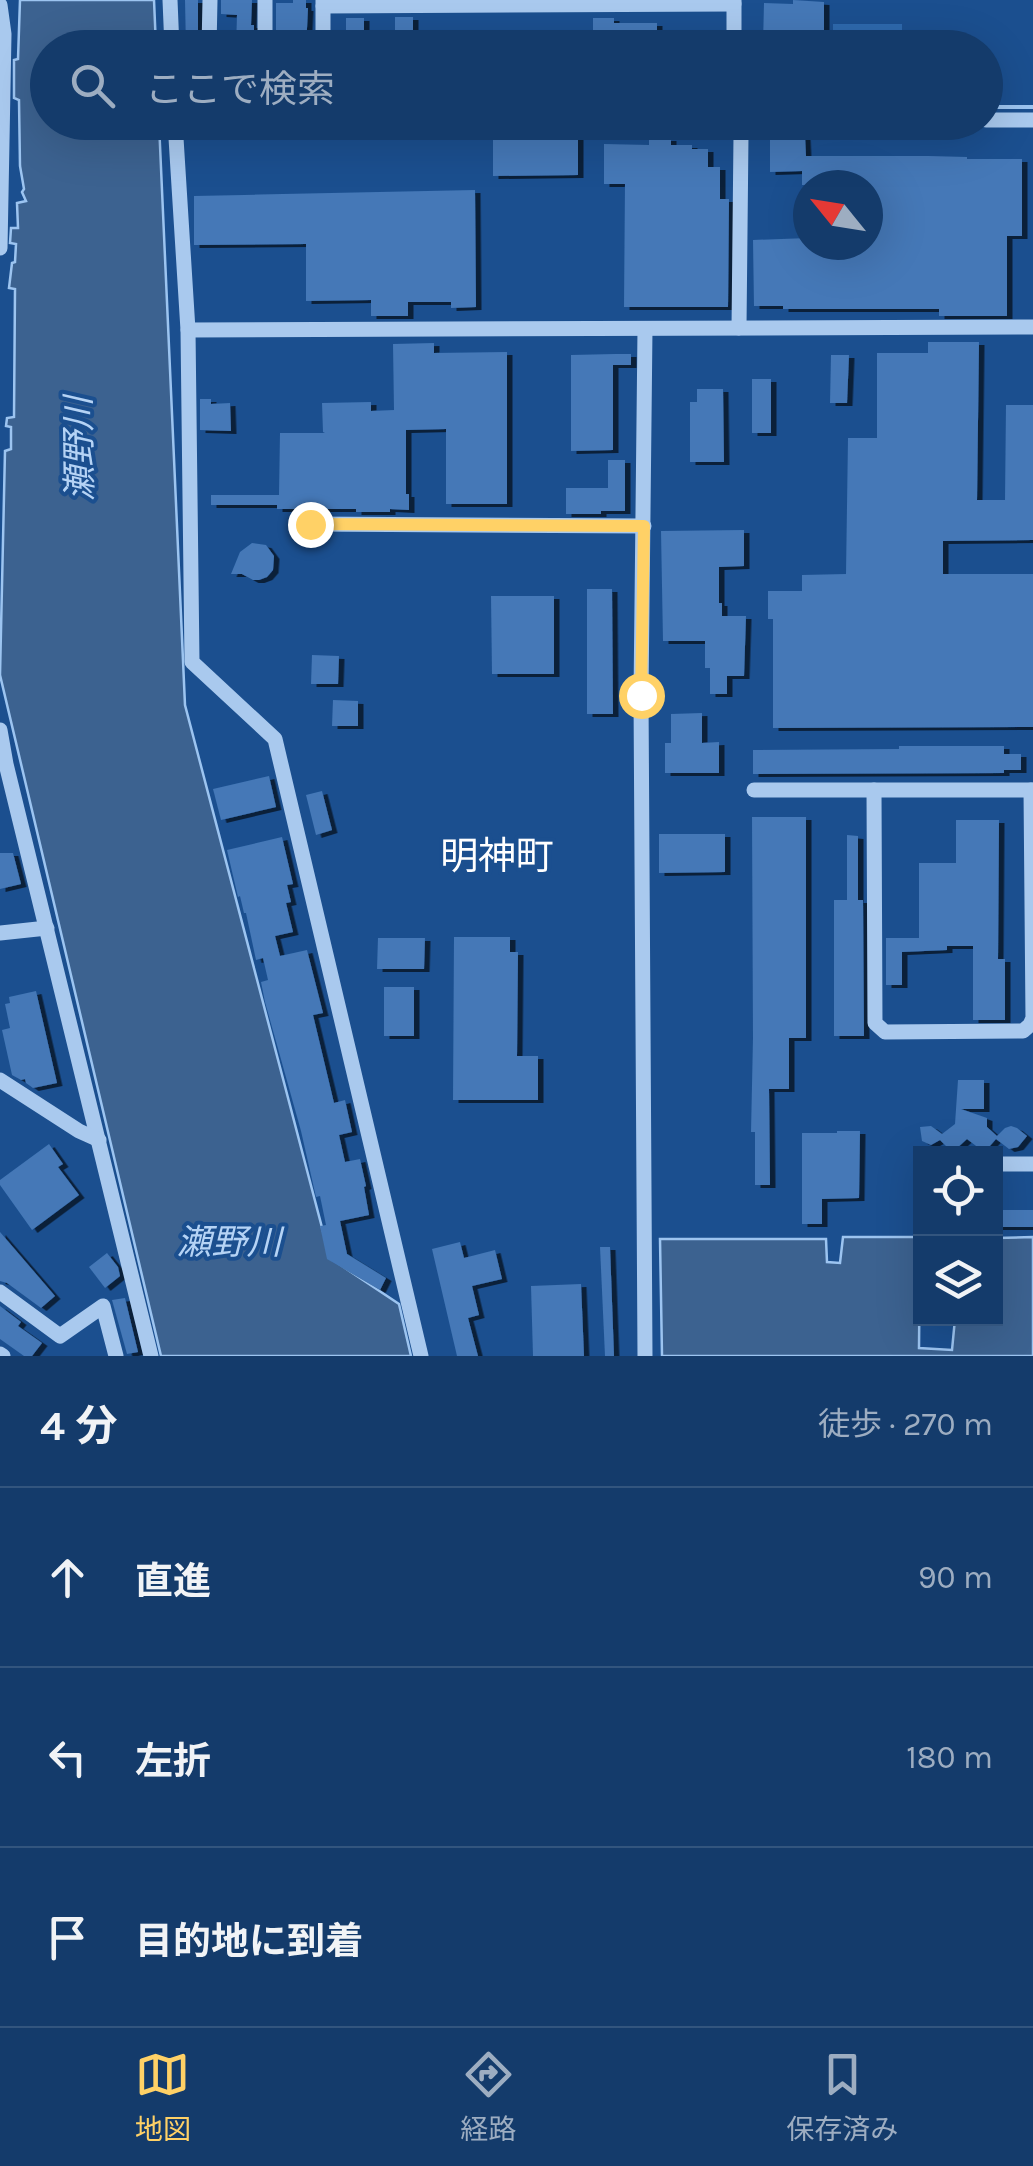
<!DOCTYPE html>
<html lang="ja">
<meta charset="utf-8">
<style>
body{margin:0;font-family:Karla,"Noto Sans JP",sans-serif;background:#1d4271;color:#f1f3f6}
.controls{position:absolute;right:30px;bottom:30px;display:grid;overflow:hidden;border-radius:0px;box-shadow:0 10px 40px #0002}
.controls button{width:90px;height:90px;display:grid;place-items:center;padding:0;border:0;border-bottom:2px solid #33557e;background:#143b6b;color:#f1f3f6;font:50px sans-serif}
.compass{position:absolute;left:793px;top:170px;width:90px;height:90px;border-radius:50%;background:#143b6b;box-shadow:0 10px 40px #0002;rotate:300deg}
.stop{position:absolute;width:30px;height:30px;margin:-22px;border:8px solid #ffd166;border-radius:50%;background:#fff}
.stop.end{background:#ffd166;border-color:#fff;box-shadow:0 2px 10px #0008}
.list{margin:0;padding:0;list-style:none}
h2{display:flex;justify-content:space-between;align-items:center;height:130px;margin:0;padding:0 40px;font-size:42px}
h2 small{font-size:32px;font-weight:400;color:#9dadc1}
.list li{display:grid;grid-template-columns:65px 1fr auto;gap:30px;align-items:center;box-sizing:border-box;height:180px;padding:0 40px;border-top:2px solid #33557e}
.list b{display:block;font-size:38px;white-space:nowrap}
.list em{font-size:32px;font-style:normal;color:#9dadc1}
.icon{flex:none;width:55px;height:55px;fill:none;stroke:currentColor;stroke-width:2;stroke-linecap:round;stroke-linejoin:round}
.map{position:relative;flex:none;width:1033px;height:1356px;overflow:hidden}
.search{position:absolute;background:#143b6b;box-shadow:0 10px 40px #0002;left:30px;right:30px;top:30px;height:110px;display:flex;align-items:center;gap:25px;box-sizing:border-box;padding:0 35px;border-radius:55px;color:#9dadc1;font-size:38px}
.sheet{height:670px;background:#143b6b}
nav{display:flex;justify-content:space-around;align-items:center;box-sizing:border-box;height:140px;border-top:2px solid #33557e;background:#143b6b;font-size:28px;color:#9dadc1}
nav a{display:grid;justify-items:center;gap:5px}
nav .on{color:#ffd166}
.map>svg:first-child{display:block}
</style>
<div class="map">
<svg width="1033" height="1356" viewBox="0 0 1033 1356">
<defs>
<filter id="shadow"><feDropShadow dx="5.5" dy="3" stdDeviation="0" flood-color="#0009"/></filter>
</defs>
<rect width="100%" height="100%" fill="#1b4f8f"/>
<!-- green -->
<rect fill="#2e69ad" x="833" y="24" width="69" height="23"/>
<!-- water -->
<g fill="#3c6290" stroke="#9cc4f0" stroke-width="2.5">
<polygon points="20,0 154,0 156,47 48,48 48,122 159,123 185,705 330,1258 399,1304 411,1356 161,1356 0,675 5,451 11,449 11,427 6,426 7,418 14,417 15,289 9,288 12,263 15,262 16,244 10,243 11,228 18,228 17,203 26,201 22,192 24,189 20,166 19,100 14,98 14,60 18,59"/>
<polygon points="843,1237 920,1237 919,1348 952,1350 955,1319 996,1318 996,1238 1033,1237 1033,1356 662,1356 660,1239 826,1239 827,1262 840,1263"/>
</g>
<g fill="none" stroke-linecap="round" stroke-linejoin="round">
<!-- stream -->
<polyline stroke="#9cc4f0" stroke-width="4" points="986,107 1033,107"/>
</g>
<!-- building -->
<g fill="#4478b7" filter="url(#shadow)">
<polygon points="185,0 198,0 198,48 186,48"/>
<polygon points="221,0 252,0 251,25 254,25 254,47 236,48 237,15 221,14"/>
<polygon points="293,0 306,0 306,8 308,8 306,48 276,48 276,3 293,3"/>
<polygon points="793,0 824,2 824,33 802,33 801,44 763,44 764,3 793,4"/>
<rect x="395" y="17" width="18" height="31"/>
<rect x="346" y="18" width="18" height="30"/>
<polygon points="593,18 614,18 614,23 657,23 657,42 611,41 611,48 593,48"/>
<polygon points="493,135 578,135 578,175 493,176"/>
<polygon points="770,136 805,136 806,156 929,156 967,157 967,159 1022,159 1022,236 1007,236 1007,316 939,316 939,309 783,309 783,306 754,306 753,240 808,238 808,245 868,245 868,185 802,185 802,171 770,172"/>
<polygon points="649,138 671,138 671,145 692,145 692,149 708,149 708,167 720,167 720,199 729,199 728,307 624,307 625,184 604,184 604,144 649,145"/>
<polygon points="475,190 476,307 451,308 451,302 408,302 408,316 371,316 371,300 306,301 306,244 194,245 194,196"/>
<polygon points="928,342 979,342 977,500 1005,500 1006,405 1033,405 1033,540 943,541 943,574 1033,574 1033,727 773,728 773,619 768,619 768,591 802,591 802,575 846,574 848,438 877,438 877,353 928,353"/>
<polygon points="434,343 434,353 507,352 507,504 446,504 446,429 406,430 406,494 409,494 409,510 390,509 390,512 356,512 356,509 277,509 277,505 211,505 211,495 279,495 280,433 325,433 323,432 322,403 371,402 371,411 394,410 393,344"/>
<polygon points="615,354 631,354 631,365 613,365 613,450 571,451 571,355"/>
<polygon points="831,355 849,355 847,403 830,403"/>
<rect x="752" y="379" width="19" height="54"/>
<polygon points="697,389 723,389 724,462 690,462 690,402 697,402"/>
<polygon points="200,399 211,399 211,404 230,403 231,431 200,430"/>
<polygon points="608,460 625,460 625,511 601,511 601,514 566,514 566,488 608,488"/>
<polygon points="744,530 744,566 719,567 719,603 722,603 722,616 746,616 744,676 727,676 727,694 710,694 710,668 705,668 705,641 663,641 661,531"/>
<polygon points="252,543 266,545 274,556 273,570 267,577 259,580 253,580 242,574 231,574 240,552"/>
<polygon points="587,589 612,589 613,714 587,714"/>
<polygon points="491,596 554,596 554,674 492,674"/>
<polygon points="312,655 339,656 338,684 311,684"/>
<polygon points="333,700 358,701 358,726 332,726"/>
<polygon points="702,713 702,743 719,742 719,773 665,773 665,743 671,743 671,714"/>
<polygon points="899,746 1004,746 1004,754 1021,754 1021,770 1004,770 1004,773 753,774 753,750 899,749"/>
<polygon points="269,776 276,807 221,820 213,789"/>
<polygon points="322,791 332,830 316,835 306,795"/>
<polygon points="752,817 806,817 806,1038 789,1038 789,1089 769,1089 770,1185 755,1185 755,1132 751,1132 753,1038"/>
<polygon points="956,820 999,820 998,959 1005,959 1005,1020 973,1020 973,946 947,946 947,950 902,952 902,985 886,985 886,938 919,938 919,863 956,863"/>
<polygon points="659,834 725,834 725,872 659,873"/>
<polygon points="847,835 858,836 858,900 863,900 864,1036 834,1036 834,900 847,900"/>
<polygon points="282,837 293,884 287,885 291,902 286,903 293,932 275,936 280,956 307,950 323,1013 313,1015 334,1103 345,1100 352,1132 339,1135 345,1162 360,1159 366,1186 364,1187 369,1215 340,1221 347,1254 386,1278 380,1290 327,1259 320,1226 326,1225 320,1196 316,1197 301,1131 265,1002 261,982 268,980 263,958 256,960 246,913 244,913 240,896 238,897 227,850"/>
<polygon points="0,853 13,853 21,884 0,889"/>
<polygon points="454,937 510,937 510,952 518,952 517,1056 538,1056 538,1100 453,1100"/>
<polygon points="378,938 425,938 424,969 377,969"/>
<rect x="384" y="987" width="30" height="49"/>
<polygon points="36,991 57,1083 33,1088 26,1083 25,1079 21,1080 12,1075 2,1030 10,1028 5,1004 10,1003 9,997"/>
<polygon points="958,1080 984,1080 984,1109 961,1109 987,1118 987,1127 997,1136 1005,1128 1011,1126 1017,1128 1027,1136 1018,1147 1009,1149 996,1139 989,1147 980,1149 967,1139 956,1149 947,1147 940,1140 931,1145 922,1141 920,1127 931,1126 942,1134 955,1124"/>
<polygon points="837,1131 860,1131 859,1198 822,1199 822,1224 802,1224 802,1133 837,1133"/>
<polygon points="49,1144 63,1164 58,1167 79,1195 32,1230 0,1185 0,1180"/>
<rect x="996" y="1210" width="37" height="17"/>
<polygon points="0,1232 55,1296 41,1308 7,1283 0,1281"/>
<polygon points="460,1242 464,1258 495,1250 502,1279 472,1286 479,1315 468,1318 478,1356 457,1356 432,1249"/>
<polygon points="600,1247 610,1247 614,1356 605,1356"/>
<polygon points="107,1253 118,1267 120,1276 105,1288 89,1267"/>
<polygon points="581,1284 584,1356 533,1356 531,1286"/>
<polygon points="125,1298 138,1352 127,1354 112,1300"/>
<polygon points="0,1306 21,1322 18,1326 42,1343 32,1356 24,1356 0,1339"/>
</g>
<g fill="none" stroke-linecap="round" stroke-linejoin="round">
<!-- minor -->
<g stroke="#a9c9ee" stroke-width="15">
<polyline points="170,0 172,48"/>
<polyline points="323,0 323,48"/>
<polyline points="734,0 734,48"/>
<polyline points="0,5 4,34 0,248"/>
<polyline points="323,6 734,4"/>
<polyline points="209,48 210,0"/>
<polyline points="265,48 265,0"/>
<polyline points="986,120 1033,120"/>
<polyline points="175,122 188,330 192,662 275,739 421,1356"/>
<polyline points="735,122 741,135 739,328"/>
<polyline points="188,330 1033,327"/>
<polyline points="310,524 644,526"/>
<polyline points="0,730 6,764 151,1356"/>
<polyline points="754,790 1033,790"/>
<polyline points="874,790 875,1023 885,1032 1023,1031 1030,1025 1033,1018 1031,790"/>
<polyline points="0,933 47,928"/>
<polyline points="0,1080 79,1131 99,1140"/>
<polyline points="996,1164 1033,1164"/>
<polyline points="0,1292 60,1336 103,1306 116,1356"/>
<polyline points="0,1354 3,1356"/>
<polyline points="645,1356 641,695 645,329"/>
</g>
</g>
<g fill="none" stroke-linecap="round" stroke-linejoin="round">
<!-- route -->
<polyline stroke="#ffd166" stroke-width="12" points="310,524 644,526 641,695"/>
</g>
<g text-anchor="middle" stroke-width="8" stroke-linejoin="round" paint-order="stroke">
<!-- water labels -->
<g font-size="35" font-style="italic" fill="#b5d3f5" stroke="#1b4f8f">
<text transform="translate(79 449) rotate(-91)" y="12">瀬野川</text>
<text x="229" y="1254">瀬野川</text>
</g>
<!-- quarter labels -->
<g font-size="38" fill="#fff" stroke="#1b4f8f">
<text x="497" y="869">明神町</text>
</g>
</g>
</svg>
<div class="controls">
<button><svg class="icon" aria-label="locate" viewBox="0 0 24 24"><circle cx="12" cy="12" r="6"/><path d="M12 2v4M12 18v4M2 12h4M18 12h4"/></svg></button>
<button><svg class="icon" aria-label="layers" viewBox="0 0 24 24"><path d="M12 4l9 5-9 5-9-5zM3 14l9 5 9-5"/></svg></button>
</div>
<svg class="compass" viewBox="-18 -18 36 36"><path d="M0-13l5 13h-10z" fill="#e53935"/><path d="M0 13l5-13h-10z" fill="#9dadc1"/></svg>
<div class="stop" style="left:641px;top:695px"></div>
<div class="stop end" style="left:310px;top:524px"></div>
<div class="search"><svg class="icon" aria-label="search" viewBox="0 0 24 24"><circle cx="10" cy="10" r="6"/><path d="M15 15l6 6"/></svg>ここで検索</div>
</div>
<section class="sheet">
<h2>4 分<small>徒歩 · 270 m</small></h2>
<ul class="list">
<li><svg class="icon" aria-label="ahead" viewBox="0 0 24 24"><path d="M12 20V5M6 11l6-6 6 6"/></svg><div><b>直進</b></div><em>90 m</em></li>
<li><svg class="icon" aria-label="left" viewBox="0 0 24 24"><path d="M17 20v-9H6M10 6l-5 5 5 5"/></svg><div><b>左折</b></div><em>180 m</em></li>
<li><svg class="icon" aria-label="arrive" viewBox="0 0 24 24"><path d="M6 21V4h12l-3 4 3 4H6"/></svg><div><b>目的地に到着</b></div></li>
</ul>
</section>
<nav>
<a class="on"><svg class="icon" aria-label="map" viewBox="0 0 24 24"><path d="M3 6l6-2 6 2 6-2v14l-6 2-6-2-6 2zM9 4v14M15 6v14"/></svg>地図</a>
<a><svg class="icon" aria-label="directions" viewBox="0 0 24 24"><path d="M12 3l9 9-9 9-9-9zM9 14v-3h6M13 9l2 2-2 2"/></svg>経路</a>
<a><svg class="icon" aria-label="saved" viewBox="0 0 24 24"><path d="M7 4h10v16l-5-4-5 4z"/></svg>保存済み</a>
</nav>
